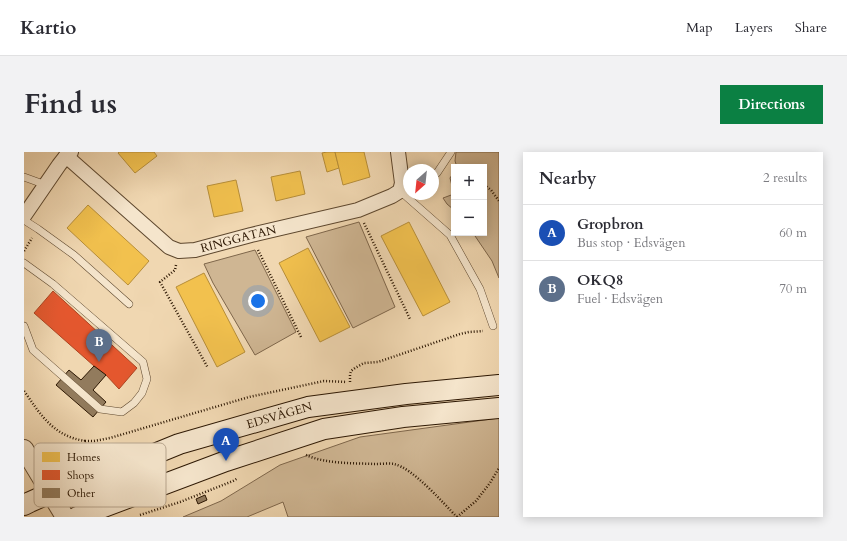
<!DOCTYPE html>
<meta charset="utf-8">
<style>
body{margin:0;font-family:Cardo,serif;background:#f2f2f3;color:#2b2b33}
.controls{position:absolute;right:12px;top:12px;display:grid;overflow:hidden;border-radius:0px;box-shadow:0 2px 10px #0003}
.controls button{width:36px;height:36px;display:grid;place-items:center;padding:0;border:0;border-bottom:1px solid #e1e1e2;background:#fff;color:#2b2b33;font:20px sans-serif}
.compass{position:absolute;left:379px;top:12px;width:36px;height:36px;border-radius:50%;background:#fff;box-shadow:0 2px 10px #0003;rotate:207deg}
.you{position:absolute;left:234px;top:149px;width:14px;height:14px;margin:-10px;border:3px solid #fff;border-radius:50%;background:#1a73e8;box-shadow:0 0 0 6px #1a73e833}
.badge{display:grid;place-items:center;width:26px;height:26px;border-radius:50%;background:#0b8043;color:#fff;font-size:13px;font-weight:700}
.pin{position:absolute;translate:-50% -33px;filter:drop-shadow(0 1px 2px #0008)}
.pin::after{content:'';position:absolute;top:21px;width:14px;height:12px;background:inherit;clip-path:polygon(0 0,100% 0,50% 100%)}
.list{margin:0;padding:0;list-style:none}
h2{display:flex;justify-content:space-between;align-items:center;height:52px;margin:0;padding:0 16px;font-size:17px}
h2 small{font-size:13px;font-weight:400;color:#7c7c81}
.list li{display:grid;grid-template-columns:26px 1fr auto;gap:12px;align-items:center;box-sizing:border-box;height:56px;padding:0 16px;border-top:1px solid #e1e1e2}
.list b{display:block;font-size:15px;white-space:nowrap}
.list p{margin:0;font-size:13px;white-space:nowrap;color:#7c7c81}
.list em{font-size:13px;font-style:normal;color:#7c7c81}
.map{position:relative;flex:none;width:475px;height:365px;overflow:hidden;border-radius:0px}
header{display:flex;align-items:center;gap:24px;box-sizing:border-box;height:56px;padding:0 20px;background:#fff;border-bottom:1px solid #e1e1e2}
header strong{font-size:19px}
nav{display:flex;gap:22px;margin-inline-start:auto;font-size:14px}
.intro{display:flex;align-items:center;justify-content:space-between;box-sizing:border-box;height:96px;padding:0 24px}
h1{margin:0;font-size:28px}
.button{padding:10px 18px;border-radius:0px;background:#0b8043;color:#fff;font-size:14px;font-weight:700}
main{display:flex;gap:24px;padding:0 24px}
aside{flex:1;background:#fff;border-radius:0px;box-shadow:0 2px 10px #0003}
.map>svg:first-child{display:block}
</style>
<header>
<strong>Kartio</strong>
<nav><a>Map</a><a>Layers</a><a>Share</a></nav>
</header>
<div class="intro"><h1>Find us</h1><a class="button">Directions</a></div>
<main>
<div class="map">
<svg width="475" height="365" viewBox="0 0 475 365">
<rect width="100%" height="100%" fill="#f0d7b1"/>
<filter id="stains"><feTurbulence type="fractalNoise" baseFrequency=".005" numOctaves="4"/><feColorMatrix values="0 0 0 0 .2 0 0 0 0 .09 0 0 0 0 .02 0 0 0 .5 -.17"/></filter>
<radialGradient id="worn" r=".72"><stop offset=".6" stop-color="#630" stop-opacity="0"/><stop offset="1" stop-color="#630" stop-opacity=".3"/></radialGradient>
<!-- green -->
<g fill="#cfb693" stroke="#7e664b">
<polygon points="432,0 475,0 475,126 468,109 449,81 460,81 460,15 433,15 431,9"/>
<polygon points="430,20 430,58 423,52 419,46 430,42 426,26"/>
<polygon points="335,70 371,155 329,176 282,85"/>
<polygon points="231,98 272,180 231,203 189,131 180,112"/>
<polygon points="475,266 475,365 264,365 259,350 223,365 159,365 197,349 256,313 336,285"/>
</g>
<!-- homes -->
<g fill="#f2c14e" stroke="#b78e38">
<polygon points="95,0 130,0 133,4 111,21 94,1"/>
<polygon points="303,0 311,0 315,16 303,20 298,1"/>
<polygon points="311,0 340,0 346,25 319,33"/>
<polygon points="276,19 281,42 252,49 247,25"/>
<polygon points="212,28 219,59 190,65 183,34"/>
<polygon points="64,53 125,109 104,133 43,76"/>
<polygon points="385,70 426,150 399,164 357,84"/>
<polygon points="284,96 326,175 296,190 255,111"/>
<polygon points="180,121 221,200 193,215 152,135"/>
</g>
<!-- shops -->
<polygon fill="#e4572e" stroke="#ad4421" points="29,139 113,216 95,237 82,223 70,214 10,161"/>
<!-- building -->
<g fill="#927b5d" stroke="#2c1703">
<polygon points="70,214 82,223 69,238 82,250 69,265 32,233 45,218 57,228"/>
<polygon points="181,343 183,348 174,352 172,347"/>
</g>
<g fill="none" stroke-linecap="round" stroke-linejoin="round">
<!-- service casing -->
<g stroke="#5d472e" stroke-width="8">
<g id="service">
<polyline points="413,21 427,0"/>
<polyline points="0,25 22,33"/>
<polyline points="376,39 426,83 456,137 469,174"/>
<polyline points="0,68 14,77 50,103 105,152"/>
<polyline points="0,111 29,132 119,210 123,227 118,241 110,251 98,260 76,257 9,198 0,174"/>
</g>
</g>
<!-- minor casing -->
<g stroke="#5d472e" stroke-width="16">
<g id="minor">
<path id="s1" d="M42 4 145 95 155 99 171 98 227 83 334 58 368 44 376 39 378 31 374 0"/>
<polyline points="0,64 35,13 42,4 47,0"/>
</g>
</g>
<!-- tertiary casing -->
<g stroke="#5d472e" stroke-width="20">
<polyline id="tertiary" points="0,297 41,365"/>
</g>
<!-- secondary casing -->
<g stroke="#2c1703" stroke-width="22">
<g id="secondary">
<path id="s2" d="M0 353 6 350 26 341 74 325 155 292 284 255 382 242 475 233"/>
<polyline points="53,365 202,309 300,277 379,265 475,256"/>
</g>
</g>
<!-- path -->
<g stroke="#2c1703" stroke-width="2.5" stroke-dasharray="1 2" stroke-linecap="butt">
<polyline points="460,33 467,38 475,49"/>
<polyline points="340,71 386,167"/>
<polyline points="234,98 277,185"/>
<polyline points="0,99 8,86"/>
<polyline points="152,113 151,118 136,130 184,216"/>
<polyline points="326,230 326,223 327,219 331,216 340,211 354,210 436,182 445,180 459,179"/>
<path d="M0 239C17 263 29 284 61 289"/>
<path d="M282 303C302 312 329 311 351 312 357 312 364 311 370 312 389 316 419 351 433 365"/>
<polyline points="67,309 63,300 61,289 70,289 86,286 225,245 300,229 323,230"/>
<polyline points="116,363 156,350 209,329 214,326"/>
<polyline points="433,365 452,349 466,331 475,316"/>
</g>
<!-- service -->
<use href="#service" stroke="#f5e5cc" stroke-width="7"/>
<!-- minor -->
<use href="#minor" stroke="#f5e5cc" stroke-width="14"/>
<!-- tertiary -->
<use href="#tertiary" stroke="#f5e5cc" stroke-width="18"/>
<!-- secondary -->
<use href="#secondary" stroke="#f5e5cc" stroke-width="20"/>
</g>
<g text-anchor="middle" stroke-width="4" stroke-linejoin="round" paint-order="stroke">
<!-- street labels -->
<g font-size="12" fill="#2c1703" stroke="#f5e5cc">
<text dy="4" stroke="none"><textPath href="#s1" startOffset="209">RINGGATAN</textPath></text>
<text dy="4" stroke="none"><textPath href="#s2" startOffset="271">EDSVÄGEN</textPath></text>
</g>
</g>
<!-- legend -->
<rect x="10" y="291" width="132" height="64" rx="6" fill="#f5e5cc" stroke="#b9a790" stroke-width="1"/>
<rect x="18" y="300" width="18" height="10" fill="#f2c14e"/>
<rect x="18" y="318" width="18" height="10" fill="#e4572e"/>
<rect x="18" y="336" width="18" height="10" fill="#927b5d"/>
<g font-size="11" fill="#2c1703">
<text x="43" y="309">Homes</text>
<text x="43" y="327">Shops</text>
<text x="43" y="345">Other</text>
</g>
<rect width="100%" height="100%" filter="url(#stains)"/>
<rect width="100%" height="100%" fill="url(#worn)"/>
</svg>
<div class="controls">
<button>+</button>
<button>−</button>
</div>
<svg class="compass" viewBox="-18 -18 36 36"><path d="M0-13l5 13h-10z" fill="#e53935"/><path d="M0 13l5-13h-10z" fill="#7c7c81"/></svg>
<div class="you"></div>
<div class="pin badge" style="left:202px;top:309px;background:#1a4fb4">A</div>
<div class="pin badge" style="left:75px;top:210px;background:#5c6f8a">B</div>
</div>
<aside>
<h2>Nearby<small>2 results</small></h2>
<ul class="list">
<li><span class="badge" style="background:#1a4fb4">A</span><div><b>Gropbron</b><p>Bus stop · Edsvägen</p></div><em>60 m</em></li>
<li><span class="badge" style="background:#5c6f8a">B</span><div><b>OKQ8</b><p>Fuel · Edsvägen</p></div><em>70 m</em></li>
</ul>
</aside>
</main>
